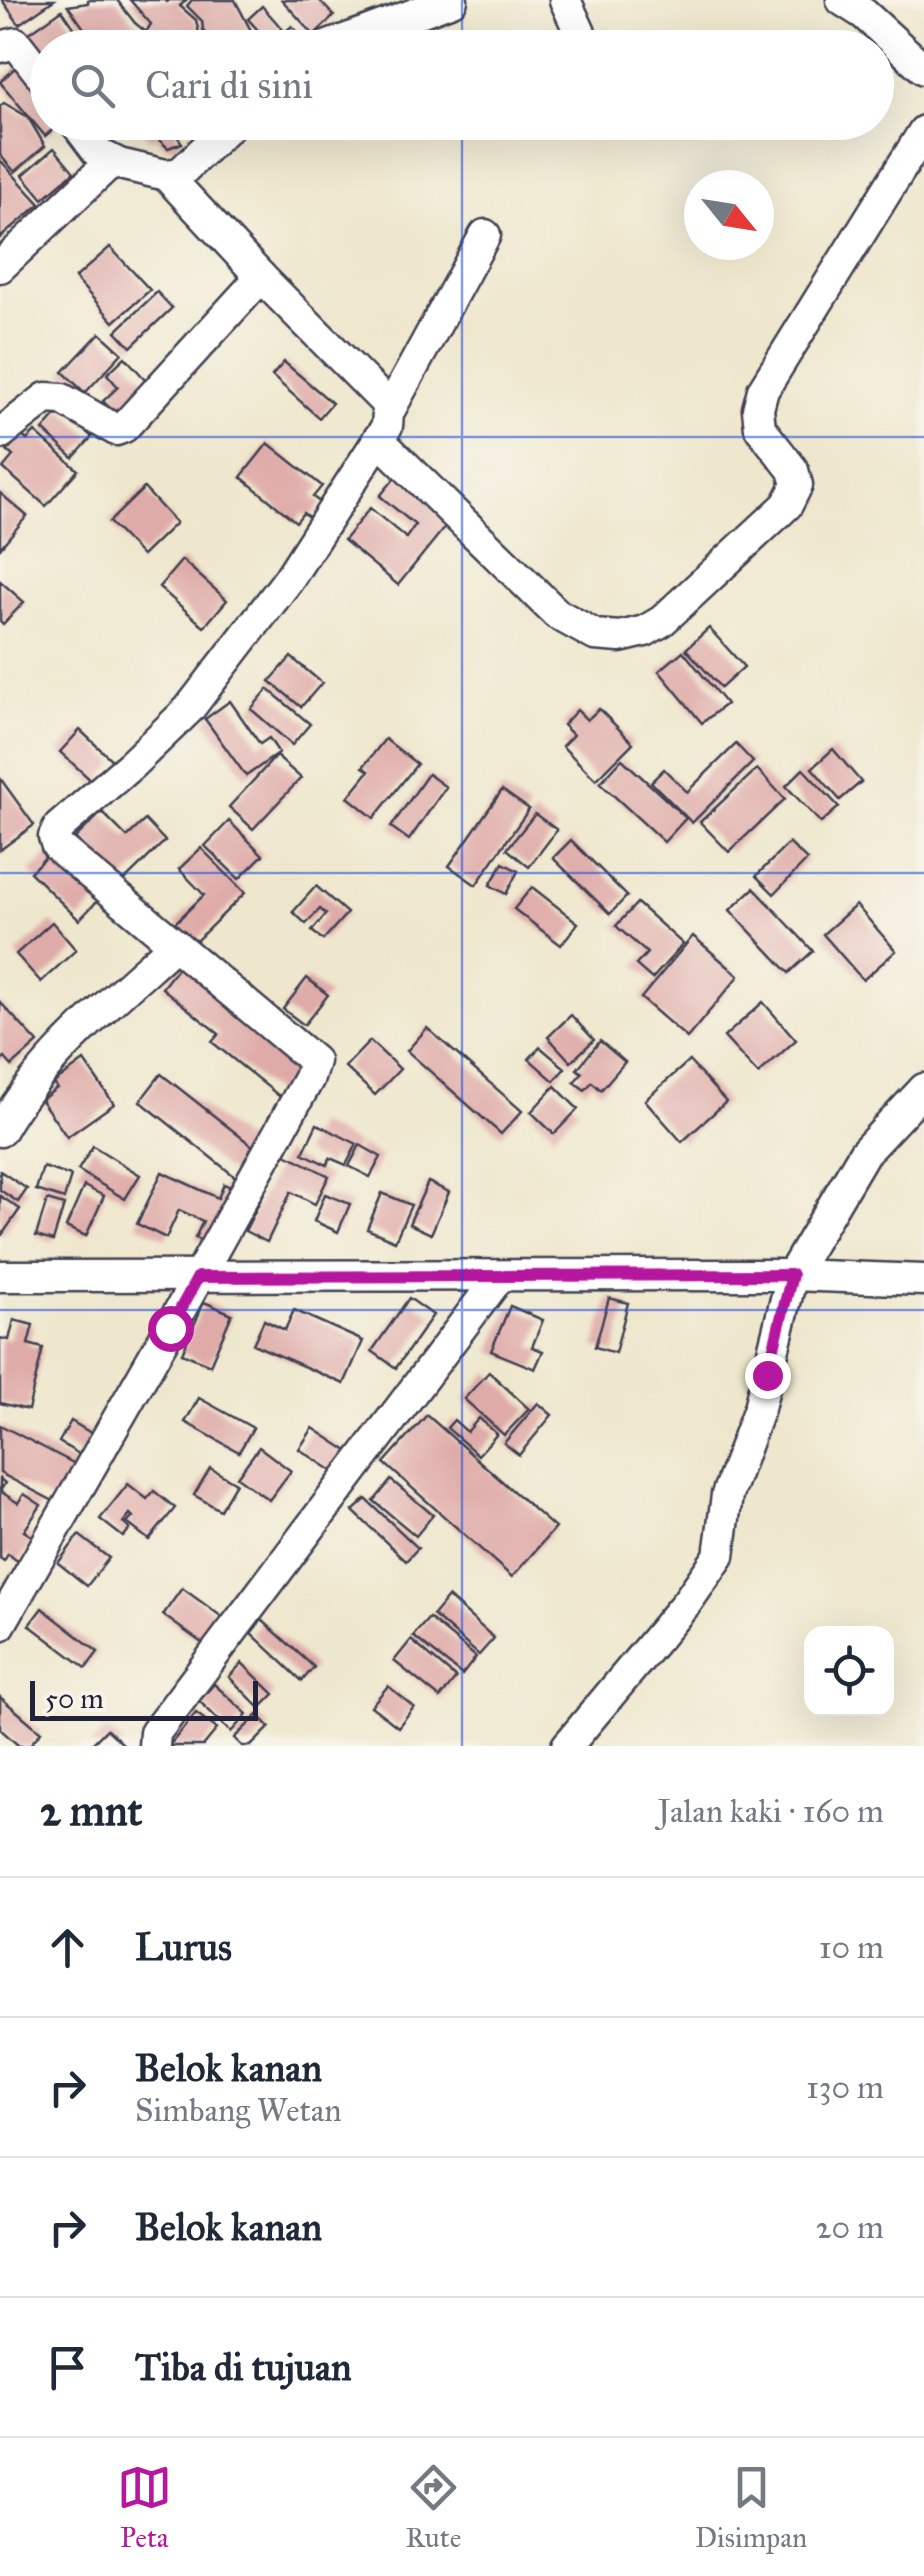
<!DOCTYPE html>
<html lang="id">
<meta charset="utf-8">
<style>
body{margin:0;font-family:"IM FELL Great Primer",serif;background:#f6f6f7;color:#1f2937}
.controls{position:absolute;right:30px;bottom:30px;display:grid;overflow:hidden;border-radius:20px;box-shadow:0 10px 40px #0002}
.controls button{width:90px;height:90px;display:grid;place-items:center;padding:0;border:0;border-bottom:2px solid #e0e1e3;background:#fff;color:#1f2937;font:50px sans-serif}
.compass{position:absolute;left:684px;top:170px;width:90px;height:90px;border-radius:50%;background:#fff;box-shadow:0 10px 40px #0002;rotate:120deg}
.scale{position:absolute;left:30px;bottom:25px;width:228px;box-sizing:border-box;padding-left:10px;border:5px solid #22223b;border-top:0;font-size:28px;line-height:35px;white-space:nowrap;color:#22223b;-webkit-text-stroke:8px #f7f3e8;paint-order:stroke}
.stop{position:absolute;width:30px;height:30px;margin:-22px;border:8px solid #b5179e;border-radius:50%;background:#fff}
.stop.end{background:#b5179e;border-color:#fff;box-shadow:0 2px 10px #0008}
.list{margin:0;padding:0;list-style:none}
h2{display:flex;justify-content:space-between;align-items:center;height:130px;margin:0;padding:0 40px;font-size:42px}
h2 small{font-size:32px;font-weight:400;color:#747a83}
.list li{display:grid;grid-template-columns:65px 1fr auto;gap:30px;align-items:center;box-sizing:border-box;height:140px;padding:0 40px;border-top:2px solid #e0e1e3}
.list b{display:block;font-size:38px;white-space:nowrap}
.list p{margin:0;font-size:32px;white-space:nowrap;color:#747a83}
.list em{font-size:32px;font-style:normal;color:#747a83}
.icon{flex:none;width:55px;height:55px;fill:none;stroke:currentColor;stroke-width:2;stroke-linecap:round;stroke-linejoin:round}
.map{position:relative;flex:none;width:924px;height:1746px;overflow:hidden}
.search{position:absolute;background:#fff;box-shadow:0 10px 40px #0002;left:30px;right:30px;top:30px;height:110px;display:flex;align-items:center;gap:25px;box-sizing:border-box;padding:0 35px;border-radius:55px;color:#747a83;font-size:38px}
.sheet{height:690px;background:#fff}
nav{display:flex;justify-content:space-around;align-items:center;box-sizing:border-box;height:140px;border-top:2px solid #e0e1e3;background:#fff;font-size:28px;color:#747a83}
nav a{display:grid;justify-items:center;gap:5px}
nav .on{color:#b5179e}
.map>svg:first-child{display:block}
</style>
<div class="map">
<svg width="924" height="1746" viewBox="0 0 924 1746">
<rect width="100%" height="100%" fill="#f7f3e8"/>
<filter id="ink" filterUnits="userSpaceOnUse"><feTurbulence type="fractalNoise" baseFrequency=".01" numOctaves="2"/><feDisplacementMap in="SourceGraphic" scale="20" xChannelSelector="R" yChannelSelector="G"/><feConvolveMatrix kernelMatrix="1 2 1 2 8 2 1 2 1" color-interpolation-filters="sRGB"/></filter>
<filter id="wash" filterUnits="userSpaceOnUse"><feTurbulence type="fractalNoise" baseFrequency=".0048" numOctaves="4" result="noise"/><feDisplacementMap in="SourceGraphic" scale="40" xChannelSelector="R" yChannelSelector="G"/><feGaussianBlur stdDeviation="2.25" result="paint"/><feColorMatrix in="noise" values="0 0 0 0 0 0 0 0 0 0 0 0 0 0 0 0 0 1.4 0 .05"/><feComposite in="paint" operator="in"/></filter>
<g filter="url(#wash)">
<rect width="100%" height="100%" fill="#efe7cd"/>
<g id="blocks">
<!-- building -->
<g fill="#dfaba9">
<polygon points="2,0 54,0 19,24"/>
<polygon points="88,0 117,0 135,23 146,32 151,24 130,0 165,0 167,2 170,0 186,0 180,6 196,20 199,33 210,48 98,48 68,6 88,3"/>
<polygon points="192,0 235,0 260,48 215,48 203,30 202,21 187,6"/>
<polygon points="282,0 319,0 334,16 314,35"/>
<polygon points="262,6 285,32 292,26 303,38 293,48 274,48 248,19"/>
<polygon points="62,10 88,48 48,48 48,68 25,36"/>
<polygon points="21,62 48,94 48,122 62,122 45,136 0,82"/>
<polygon points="4,103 28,117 45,146 15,172 0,155 0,106"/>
<polygon points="141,122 190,122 175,133 182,143 168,148 157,138 147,138"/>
<polygon points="54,148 74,172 43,199 23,175"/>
<polygon points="0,160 40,204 0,238"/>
<polygon points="110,247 150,290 114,322 75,278"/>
<polygon points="157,292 172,308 131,347 116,331"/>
<polygon points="100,333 122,353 85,393 63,372"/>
<polygon points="125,357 152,387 119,418 103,401 118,387 107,374"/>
<polygon points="284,362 332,403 319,418 272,376"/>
<polygon points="62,409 92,437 73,458 43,430"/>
<polygon points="35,432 78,470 46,506 3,468 13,456 7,451 21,435 27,440"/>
<polygon points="268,443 322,486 313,497 321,503 310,518 303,513 296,522 241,477"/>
<polygon points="399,473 453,517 398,585 344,540 370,508 406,538 415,525 380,496"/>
<polygon points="144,488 176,523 142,556 109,522"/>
<polygon points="0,493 27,516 0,548"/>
<polygon points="182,560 227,600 204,627 159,587"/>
<polygon points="0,581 24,602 3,624 0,621"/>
<polygon points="709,628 744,667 721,688 686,649"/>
<polygon points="683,651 726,704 702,723 659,671"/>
<polygon points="291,657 322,683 301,707 270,681"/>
<polygon points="268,689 310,724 292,745 251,709"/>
<polygon points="230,701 260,744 269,738 279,753 246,776 205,719"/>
<polygon points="599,709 633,743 596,780 562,746 573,735 563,725 577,710 587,720"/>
<polygon points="80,730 115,763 96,785 60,752"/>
<polygon points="385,739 417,764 374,818 348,797 369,771 363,767"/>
<polygon points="736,744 753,762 692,823 651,782 664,769 687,792"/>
<polygon points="833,749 861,782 840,800 812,768"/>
<polygon points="276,756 301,778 253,829 229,807"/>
<polygon points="622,759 686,818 664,842 600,783"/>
<polygon points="757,769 785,799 729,852 700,822"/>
<polygon points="803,769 839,807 821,823 786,786"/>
<polygon points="428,774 446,787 409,840 391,827"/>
<polygon points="0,778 34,825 0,850"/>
<polygon points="502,790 529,809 476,885 449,866"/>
<polygon points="102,812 127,837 145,820 165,841 120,885 75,838"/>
<polygon points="535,814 557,830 529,867 507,849"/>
<polygon points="229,821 263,855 239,879 205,846"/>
<polygon points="571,840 627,896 610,914 553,858"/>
<polygon points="789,843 807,860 774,894 756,876"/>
<polygon points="201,848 245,893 194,943 175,923 204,895 179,869"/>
<polygon points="50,853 103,895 79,920 30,872"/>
<polygon points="503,863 518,871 506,894 490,885"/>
<polygon points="316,886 347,913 323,940 312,931 326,914 320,909 306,924 293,912"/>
<polygon points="532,887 578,923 561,945 514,909"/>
<polygon points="754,888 813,951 789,973 730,910"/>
<polygon points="637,903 683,944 652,979 636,965 647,953 616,926"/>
<polygon points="856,905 896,951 863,980 823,934"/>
<polygon points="52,922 76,950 41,982 16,954"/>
<polygon points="693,936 739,976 687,1038 641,998"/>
<polygon points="183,961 312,1064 284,1100 212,1042 219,1034 162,988"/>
<polygon points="307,978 328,995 304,1025 283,1009"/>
<polygon points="0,1002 38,1043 12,1066 5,1058 0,1062"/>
<polygon points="763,1002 796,1040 758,1074 724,1037"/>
<polygon points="571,1015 594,1040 571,1062 548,1037"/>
<polygon points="427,1028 522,1111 501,1134 407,1051"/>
<polygon points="370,1041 400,1069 375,1095 345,1067"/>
<polygon points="600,1041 625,1062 601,1090 592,1082 585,1090 574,1082 582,1073 577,1069"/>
<polygon points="540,1047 565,1068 554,1081 529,1059"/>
<polygon points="84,1061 114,1104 67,1137 41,1100 57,1088 54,1083"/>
<polygon points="689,1061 726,1102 682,1142 645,1100"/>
<polygon points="161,1074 260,1152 238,1179 140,1101"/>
<polygon points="555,1086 578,1109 554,1134 531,1112"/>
<polygon points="317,1124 357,1144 346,1165 330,1158 327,1165 303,1153"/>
<polygon points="360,1145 381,1157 370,1177 349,1166"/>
<polygon points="93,1146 140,1175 125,1199 78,1170"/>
<polygon points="284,1153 329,1176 315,1204 291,1192 267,1242 245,1231"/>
<polygon points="43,1167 71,1176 64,1199 36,1190"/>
<polygon points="0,1171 27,1189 18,1202 0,1190"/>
<polygon points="162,1172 218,1198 224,1184 238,1191 212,1246 195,1238 203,1221 179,1210 166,1238 137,1224"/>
<polygon points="428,1182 449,1192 431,1234 409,1224"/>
<polygon points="84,1186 104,1196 86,1236 66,1227"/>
<polygon points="382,1193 411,1205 395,1241 367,1229"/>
<polygon points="325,1194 350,1204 338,1232 314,1221"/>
<polygon points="0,1196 20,1209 2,1235 0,1234"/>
<polygon points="47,1200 64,1205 53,1241 36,1236"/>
<polygon points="409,1298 433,1315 396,1368 372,1351"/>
<polygon points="609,1298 628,1303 615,1353 595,1347"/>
<polygon points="204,1302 232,1314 210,1365 182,1353"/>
<polygon points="510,1306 543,1320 532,1347 543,1351 535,1369 491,1351"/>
<polygon points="294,1310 363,1341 344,1384 253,1344 264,1320 285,1330"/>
<polygon points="14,1320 33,1325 28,1344 43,1348 28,1410 0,1403 0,1338 9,1340"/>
<polygon points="489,1372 529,1409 504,1435 464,1399"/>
<polygon points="199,1398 253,1428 239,1452 185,1422"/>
<polygon points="538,1403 552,1415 519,1455 504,1443"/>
<polygon points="427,1415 555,1528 512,1577 384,1463"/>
<polygon points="479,1418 497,1434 478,1455 447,1428 454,1420 467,1432"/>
<polygon points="71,1421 99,1438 87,1459 59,1442"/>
<polygon points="0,1425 81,1467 61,1505 0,1473"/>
<polygon points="313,1428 354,1455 340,1476 299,1449"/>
<polygon points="259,1447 291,1471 269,1500 237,1477"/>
<polygon points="210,1468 236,1483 220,1510 194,1495"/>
<polygon points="0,1479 5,1483 0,1491 18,1503 24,1494 41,1505 24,1531 35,1538 19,1562 8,1554 4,1561 0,1558"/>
<polygon points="391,1480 433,1515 416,1536 374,1501"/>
<polygon points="128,1484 147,1499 154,1491 175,1508 149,1540 127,1523 133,1517 130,1514 123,1523 130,1529 123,1537 100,1519"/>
<polygon points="366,1499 418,1548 406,1561 353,1511"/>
<polygon points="79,1535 109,1558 87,1586 58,1563"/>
<polygon points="182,1588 225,1619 206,1646 163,1615"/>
<polygon points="448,1597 494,1638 479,1655 433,1615"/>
<polygon points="42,1608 98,1652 86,1668 29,1625"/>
<polygon points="429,1618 476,1657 462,1675 413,1636"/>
<polygon points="262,1620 314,1667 302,1681 251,1633"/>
<polygon points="411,1640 456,1678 440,1698 394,1661"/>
<polygon points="242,1663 274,1694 260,1708 229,1677"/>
<polygon points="214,1684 247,1714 231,1732 199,1701"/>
<polygon points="388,1686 414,1707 398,1727 371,1706"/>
<polygon points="0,1697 41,1732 29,1746 19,1746 0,1729"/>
<polygon points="196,1713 217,1729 203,1746 169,1746"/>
<polygon points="258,1715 270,1727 251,1746 242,1746 234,1738"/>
<polygon points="107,1729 125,1746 90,1746"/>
</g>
</g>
</g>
<g filter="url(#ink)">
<use href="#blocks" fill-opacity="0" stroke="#414051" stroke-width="2.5"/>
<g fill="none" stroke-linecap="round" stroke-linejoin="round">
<!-- minor casing -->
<g stroke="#414051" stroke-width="35">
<g id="minor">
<polyline points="565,0 587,48"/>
<polyline points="842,0 864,14 924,69"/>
<polyline points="0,47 16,43 48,84"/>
<polyline points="323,48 452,0"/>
<polyline points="75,122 99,154 119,164 166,175 180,173 233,122"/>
<polyline points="0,267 112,161"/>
<polyline points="388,413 485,235"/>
<polyline points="0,434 46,398 62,399 116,430 124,427 261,277"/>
<polyline points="378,439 557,614 595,635 620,637 645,631 662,621 787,505 797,485 793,470 760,428 758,409 763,390 924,131"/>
<path d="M0 1131C43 1056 111 1002 175 944"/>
<polyline points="0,1276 792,1275 924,1280"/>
<polyline points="0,1625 170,1328 309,1078 314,1061 57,846 54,837 59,827 132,764 189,709 288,580 387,426 388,413 385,402 261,277 166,175"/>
<polyline points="154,1746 155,1733 500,1276"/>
<polyline points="567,1746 687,1602 719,1556 727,1495 759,1408 792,1275 864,1153 924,1089"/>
</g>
</g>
<!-- minor -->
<use href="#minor" stroke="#fff" stroke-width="30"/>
</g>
</g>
<g fill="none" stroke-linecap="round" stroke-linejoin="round" filter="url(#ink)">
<!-- route -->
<polyline stroke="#b5179e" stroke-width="12" points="170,1328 198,1277 792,1275 767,1375"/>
</g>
<!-- grid -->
<path fill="none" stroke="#1d4ed8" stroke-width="2.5" stroke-opacity="0.55" d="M462 0V48M462 122V1746M0 437H924M0 873H924M0 1310H924"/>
</svg>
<div class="controls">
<button><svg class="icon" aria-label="locate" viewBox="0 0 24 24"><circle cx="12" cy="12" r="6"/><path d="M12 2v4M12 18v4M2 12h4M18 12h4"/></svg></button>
</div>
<svg class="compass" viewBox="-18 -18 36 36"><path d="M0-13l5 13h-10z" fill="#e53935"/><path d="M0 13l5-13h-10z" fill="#747a83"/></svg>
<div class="scale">50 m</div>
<div class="stop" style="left:170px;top:1328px"></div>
<div class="stop end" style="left:767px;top:1375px"></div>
<div class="search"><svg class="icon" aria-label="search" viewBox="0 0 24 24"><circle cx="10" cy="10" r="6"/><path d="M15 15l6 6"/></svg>Cari di sini</div>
</div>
<section class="sheet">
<h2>2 mnt<small>Jalan kaki · 160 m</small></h2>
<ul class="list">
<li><svg class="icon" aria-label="ahead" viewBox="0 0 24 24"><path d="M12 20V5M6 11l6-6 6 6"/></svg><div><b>Lurus</b></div><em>10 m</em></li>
<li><svg class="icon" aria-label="right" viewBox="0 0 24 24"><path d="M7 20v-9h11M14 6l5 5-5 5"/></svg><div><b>Belok kanan</b><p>Simbang Wetan</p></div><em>130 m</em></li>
<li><svg class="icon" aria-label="right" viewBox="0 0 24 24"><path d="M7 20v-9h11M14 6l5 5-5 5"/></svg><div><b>Belok kanan</b></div><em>20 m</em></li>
<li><svg class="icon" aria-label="arrive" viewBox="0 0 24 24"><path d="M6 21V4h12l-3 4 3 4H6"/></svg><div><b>Tiba di tujuan</b></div></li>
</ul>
</section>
<nav>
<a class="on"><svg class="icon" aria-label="map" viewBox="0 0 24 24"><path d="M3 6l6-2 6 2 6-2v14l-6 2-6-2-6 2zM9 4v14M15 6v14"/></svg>Peta</a>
<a><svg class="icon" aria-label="directions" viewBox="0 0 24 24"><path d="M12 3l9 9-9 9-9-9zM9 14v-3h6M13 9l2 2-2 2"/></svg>Rute</a>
<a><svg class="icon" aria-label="saved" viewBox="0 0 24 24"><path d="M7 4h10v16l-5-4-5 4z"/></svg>Disimpan</a>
</nav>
